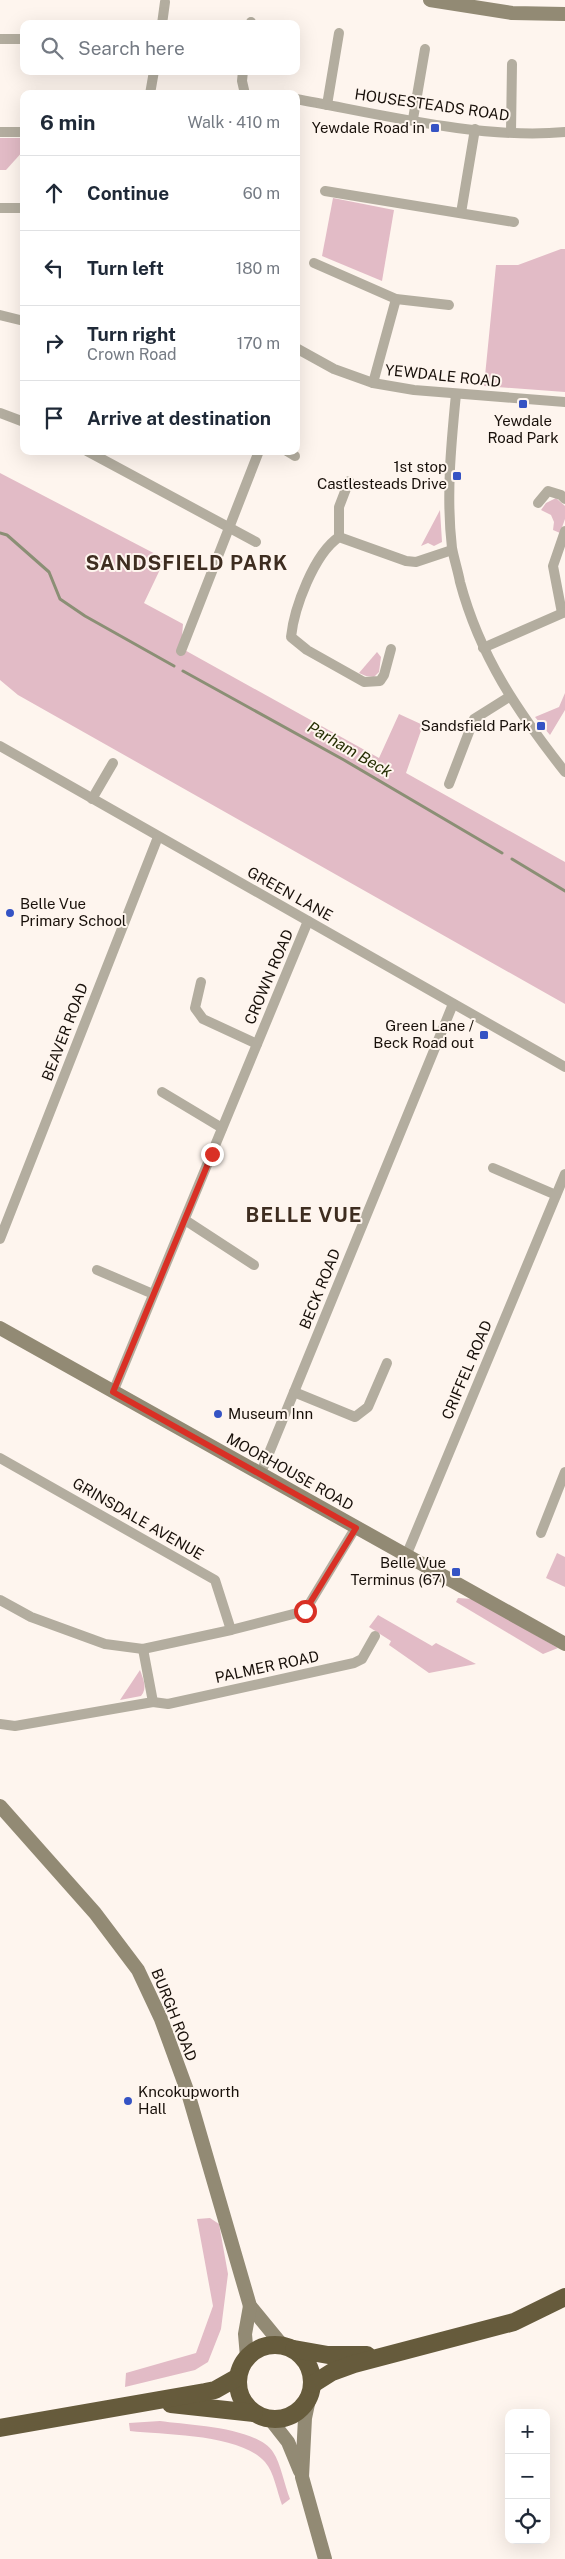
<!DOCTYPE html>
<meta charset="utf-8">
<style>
body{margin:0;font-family:"Public Sans",sans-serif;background:#f6f6f7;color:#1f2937}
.controls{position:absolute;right:15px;bottom:15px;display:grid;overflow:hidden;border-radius:10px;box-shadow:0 5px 20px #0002}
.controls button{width:45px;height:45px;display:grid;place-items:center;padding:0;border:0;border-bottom:1px solid #e0e1e3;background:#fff;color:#1f2937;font:25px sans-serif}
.stop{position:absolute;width:15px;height:15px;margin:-11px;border:4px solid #d93025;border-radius:50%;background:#fff}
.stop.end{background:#d93025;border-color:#fff;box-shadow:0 1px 5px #0008}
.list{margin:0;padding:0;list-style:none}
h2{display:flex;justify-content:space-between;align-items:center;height:65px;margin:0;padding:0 20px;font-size:21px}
h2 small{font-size:16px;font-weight:400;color:#747a83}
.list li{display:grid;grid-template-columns:32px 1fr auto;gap:15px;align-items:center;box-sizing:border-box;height:75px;padding:0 20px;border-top:1px solid #e0e1e3}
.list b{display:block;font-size:19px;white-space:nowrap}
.list p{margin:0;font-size:16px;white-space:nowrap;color:#747a83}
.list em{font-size:16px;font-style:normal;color:#747a83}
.icon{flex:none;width:28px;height:28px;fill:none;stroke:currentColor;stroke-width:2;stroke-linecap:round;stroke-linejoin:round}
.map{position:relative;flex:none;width:565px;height:2559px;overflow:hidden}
.search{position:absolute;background:#fff;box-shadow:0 5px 20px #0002;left:20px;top:20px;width:280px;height:55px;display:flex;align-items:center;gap:12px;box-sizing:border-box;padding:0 18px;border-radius:10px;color:#747a83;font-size:19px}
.panel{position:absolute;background:#fff;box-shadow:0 5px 20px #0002;left:20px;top:90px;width:280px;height:365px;border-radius:10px}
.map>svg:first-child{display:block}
</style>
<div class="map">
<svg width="565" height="2559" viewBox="0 0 565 2559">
<rect width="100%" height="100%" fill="#fef5ee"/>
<!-- green -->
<g fill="#e2bbc6">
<polygon points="0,138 24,138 24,150 6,170 0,170"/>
<polygon points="333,198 394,210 382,281 322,256"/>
<polygon points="561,249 565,249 565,392 484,386 496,265 518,265"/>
<polygon points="0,473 165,559 144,603 183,624 181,648 379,758 399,714 423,725 406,773 565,862 565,1004 18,695 0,680"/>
<polygon points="556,498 565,506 565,519 560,533 553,530 554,522 551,515 541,510 546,503"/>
<polygon points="440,510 442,542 434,546 428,543 421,546"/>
<polygon points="377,652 381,657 379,672 374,677 366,676 359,673"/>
<polygon points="565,693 565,710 550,735 535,717 559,707"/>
<polygon points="557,1553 565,1557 565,1587 546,1578"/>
<polygon points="458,1598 473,1599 558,1648 543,1654 456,1602"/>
<polygon points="378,1615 432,1646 436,1643 476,1664 429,1673 389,1645 391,1641 369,1627"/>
<path d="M140 1670C143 1679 148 1688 141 1696L120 1700Z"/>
<polygon points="210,2218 219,2224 228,2274 221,2329 208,2362 195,2370 125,2387 126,2373 196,2353 213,2306 197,2219"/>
<path d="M160 2421C188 2425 257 2427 273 2452 281 2464 284 2484 290 2499L282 2505C277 2492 274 2472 265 2462 240 2434 167 2435 130 2431L129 2423Z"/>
</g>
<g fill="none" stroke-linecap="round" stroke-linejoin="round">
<!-- stream -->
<g stroke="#8b8f75" stroke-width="3">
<polyline points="0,533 7,535 49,572 60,599 85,616 174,666"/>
<polyline points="183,671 344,760 502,853"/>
<polyline points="512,859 565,891"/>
</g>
<!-- street -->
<g stroke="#b3ad9f" stroke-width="10">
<polyline points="162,24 165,2"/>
<polyline points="251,24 251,22"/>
<polyline points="0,39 24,39"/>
<polyline points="243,71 242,81 245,94"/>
<polyline points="150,94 154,71"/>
<path d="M296 99C379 114 482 140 565 132"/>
<polyline points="327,105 339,33"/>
<polyline points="413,119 425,49"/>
<polyline points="0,132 24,132"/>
<polyline points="511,132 512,64"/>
<polyline points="325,191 514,222"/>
<polyline points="0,208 24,208"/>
<polyline points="461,213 475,129"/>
<polyline points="314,263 396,299 449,305"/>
<polyline points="0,315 24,321"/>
<polyline points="296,348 334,369 373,383 414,390 565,402"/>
<polyline points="373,383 396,299"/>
<path d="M456 394C451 445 446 497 452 548 454 559 458 571 460 582 480 657 518 712 565 772"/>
<polyline points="0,413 24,422"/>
<polyline points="87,451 256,542"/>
<polyline points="287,451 295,456"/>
<polyline points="538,503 548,491 561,495 565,499"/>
<polyline points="339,537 339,507 349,481"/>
<polyline points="562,613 553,566 565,531"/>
<polyline points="483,648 565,612"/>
<path d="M391 649 384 675 380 681 364 682 307 650 291 637C294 608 314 554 339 537L406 561 416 562 452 550"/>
<polyline points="181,651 259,451"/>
<polyline points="0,746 565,1067"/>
<polyline points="449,784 474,719 509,697"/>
<polyline points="92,799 113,763"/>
<polyline points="201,982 195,1008 203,1019 257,1044"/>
<polyline points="162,1092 222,1128"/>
<polyline points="493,1168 556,1195"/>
<polyline points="185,1220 254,1265"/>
<polyline points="0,1239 158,837"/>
<polyline points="97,1270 153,1294"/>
<polyline points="113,1392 308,921"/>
<polyline points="294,1392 355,1417 368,1407 387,1363"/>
<polyline points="0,1458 215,1580 231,1630"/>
<polyline points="260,1475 453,1004"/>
<polyline points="541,1533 565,1472"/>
<polyline points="406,1556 565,1174"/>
<polyline points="0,1600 31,1617 105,1644 143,1649 231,1630 305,1611 356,1527"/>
<polyline points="143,1649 153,1702 168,1704 354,1663 362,1659 375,1636"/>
<polyline points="0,1724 15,1726 153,1702"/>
</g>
<!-- secondary -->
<g stroke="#928a74" stroke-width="14">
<polyline points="430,0 512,13 565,14"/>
<polyline points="0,1328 565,1644"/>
<polyline points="0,1806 95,1913 138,1970 161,2019 188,2093 250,2306 282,2345"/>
<polyline points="247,2357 245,2334 250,2306"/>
<polyline points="309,2399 305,2418 302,2477 325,2559"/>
<polyline points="270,2419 288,2442 300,2471"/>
</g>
<!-- highway -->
<g stroke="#665b3c" stroke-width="18">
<circle cx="275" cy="2382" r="37"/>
<polyline points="294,2349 328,2355 367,2355"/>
<polyline points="313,2384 332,2372 354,2364 514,2322 565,2297"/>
<polyline points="171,2404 254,2413"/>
<polyline points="0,2428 205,2392 215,2390 238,2377"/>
</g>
</g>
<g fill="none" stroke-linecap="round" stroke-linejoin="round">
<!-- route -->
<polyline stroke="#d93025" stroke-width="6" points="212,1154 113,1392 356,1528 305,1611"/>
</g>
<!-- markers -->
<g fill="#3553c4" stroke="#fef5ee" stroke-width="2">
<rect x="430" y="123" width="10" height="10" rx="2.5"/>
<rect x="518" y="399" width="10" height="10" rx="2.5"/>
<rect x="452" y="471" width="10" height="10" rx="2.5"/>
<rect x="536" y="721" width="10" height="10" rx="2.5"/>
<circle cx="10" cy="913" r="5"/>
<rect x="479" y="1030" width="10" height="10" rx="2.5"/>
<circle cx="218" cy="1414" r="5"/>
<rect x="451" y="1567" width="10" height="10" rx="2.5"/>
<circle cx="128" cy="2101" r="5"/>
</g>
<g text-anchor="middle" stroke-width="4" stroke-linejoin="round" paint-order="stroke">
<!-- street labels -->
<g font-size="15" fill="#18100a" stroke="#fef5ee">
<text transform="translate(432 105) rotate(8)" y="5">HOUSESTEADS ROAD</text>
<text transform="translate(443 376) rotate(6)" y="5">YEWDALE ROAD</text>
<text transform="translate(290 894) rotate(29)" y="5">GREEN LANE</text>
<text transform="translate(269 977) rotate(-67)" y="5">CROWN ROAD</text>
<text transform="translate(65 1032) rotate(-69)" y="5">BEAVER ROAD</text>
<text transform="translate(320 1289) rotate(-68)" y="5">BECK ROAD</text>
<text transform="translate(467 1370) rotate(-67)" y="5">CRIFFEL ROAD</text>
<text transform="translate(290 1472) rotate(29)" y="5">MOORHOUSE ROAD</text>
<text transform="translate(138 1519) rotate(30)" y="5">GRINSDALE AVENUE</text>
<text transform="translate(267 1667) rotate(-12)" y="5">PALMER ROAD</text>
<text transform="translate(174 2015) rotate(68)" y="5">BURGH ROAD</text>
</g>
<!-- poi labels -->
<g font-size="15" fill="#18100a" stroke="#fef5ee" text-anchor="end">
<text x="425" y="133">Yewdale Road in</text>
<text x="523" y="426" text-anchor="middle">Yewdale<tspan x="523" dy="17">Road Park</tspan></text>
<text x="447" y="472">1st stop<tspan x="447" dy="17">Castlesteads Drive</tspan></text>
<text x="531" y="731">Sandsfield Park</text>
<text x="20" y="909" text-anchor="start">Belle Vue<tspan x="20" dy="17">Primary School</tspan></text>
<text x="474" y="1031">Green Lane /<tspan x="474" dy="17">Beck Road out</tspan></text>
<text x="228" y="1419" text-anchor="start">Museum Inn</text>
<text x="446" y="1568">Belle Vue<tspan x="446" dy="17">Terminus (67)</tspan></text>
<text x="138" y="2097" text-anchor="start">Kncokupworth<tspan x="138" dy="17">Hall</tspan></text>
</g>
<!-- water labels -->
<g font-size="16" font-style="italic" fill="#262e03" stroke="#fef5ee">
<text transform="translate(350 749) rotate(30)" y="6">Parham Beck</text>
</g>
<!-- district labels -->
<g font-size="20" font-weight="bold" letter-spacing="1" fill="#3e2d20" stroke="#fef5ee">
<text x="187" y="570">SANDSFIELD PARK</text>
<text x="304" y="1222">BELLE VUE</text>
</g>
</g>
</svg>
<div class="controls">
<button>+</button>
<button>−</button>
<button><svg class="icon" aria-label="locate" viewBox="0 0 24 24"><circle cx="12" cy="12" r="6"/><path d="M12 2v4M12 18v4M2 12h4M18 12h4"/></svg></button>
</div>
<div class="stop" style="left:305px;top:1611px"></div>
<div class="stop end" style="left:212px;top:1154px"></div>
<div class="search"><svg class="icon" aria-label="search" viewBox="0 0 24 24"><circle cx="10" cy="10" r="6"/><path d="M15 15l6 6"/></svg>Search here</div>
<section class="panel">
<h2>6 min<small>Walk · 410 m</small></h2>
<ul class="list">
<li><svg class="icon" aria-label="ahead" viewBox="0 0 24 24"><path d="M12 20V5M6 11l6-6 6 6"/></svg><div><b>Continue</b></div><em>60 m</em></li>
<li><svg class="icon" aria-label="left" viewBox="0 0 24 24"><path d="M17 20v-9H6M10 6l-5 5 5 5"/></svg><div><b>Turn left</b></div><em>180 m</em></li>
<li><svg class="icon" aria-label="right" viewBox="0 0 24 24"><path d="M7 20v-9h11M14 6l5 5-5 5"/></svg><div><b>Turn right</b><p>Crown Road</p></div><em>170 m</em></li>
<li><svg class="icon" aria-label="arrive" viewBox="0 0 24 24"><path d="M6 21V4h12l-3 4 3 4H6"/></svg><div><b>Arrive at destination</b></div></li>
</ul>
</section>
</div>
